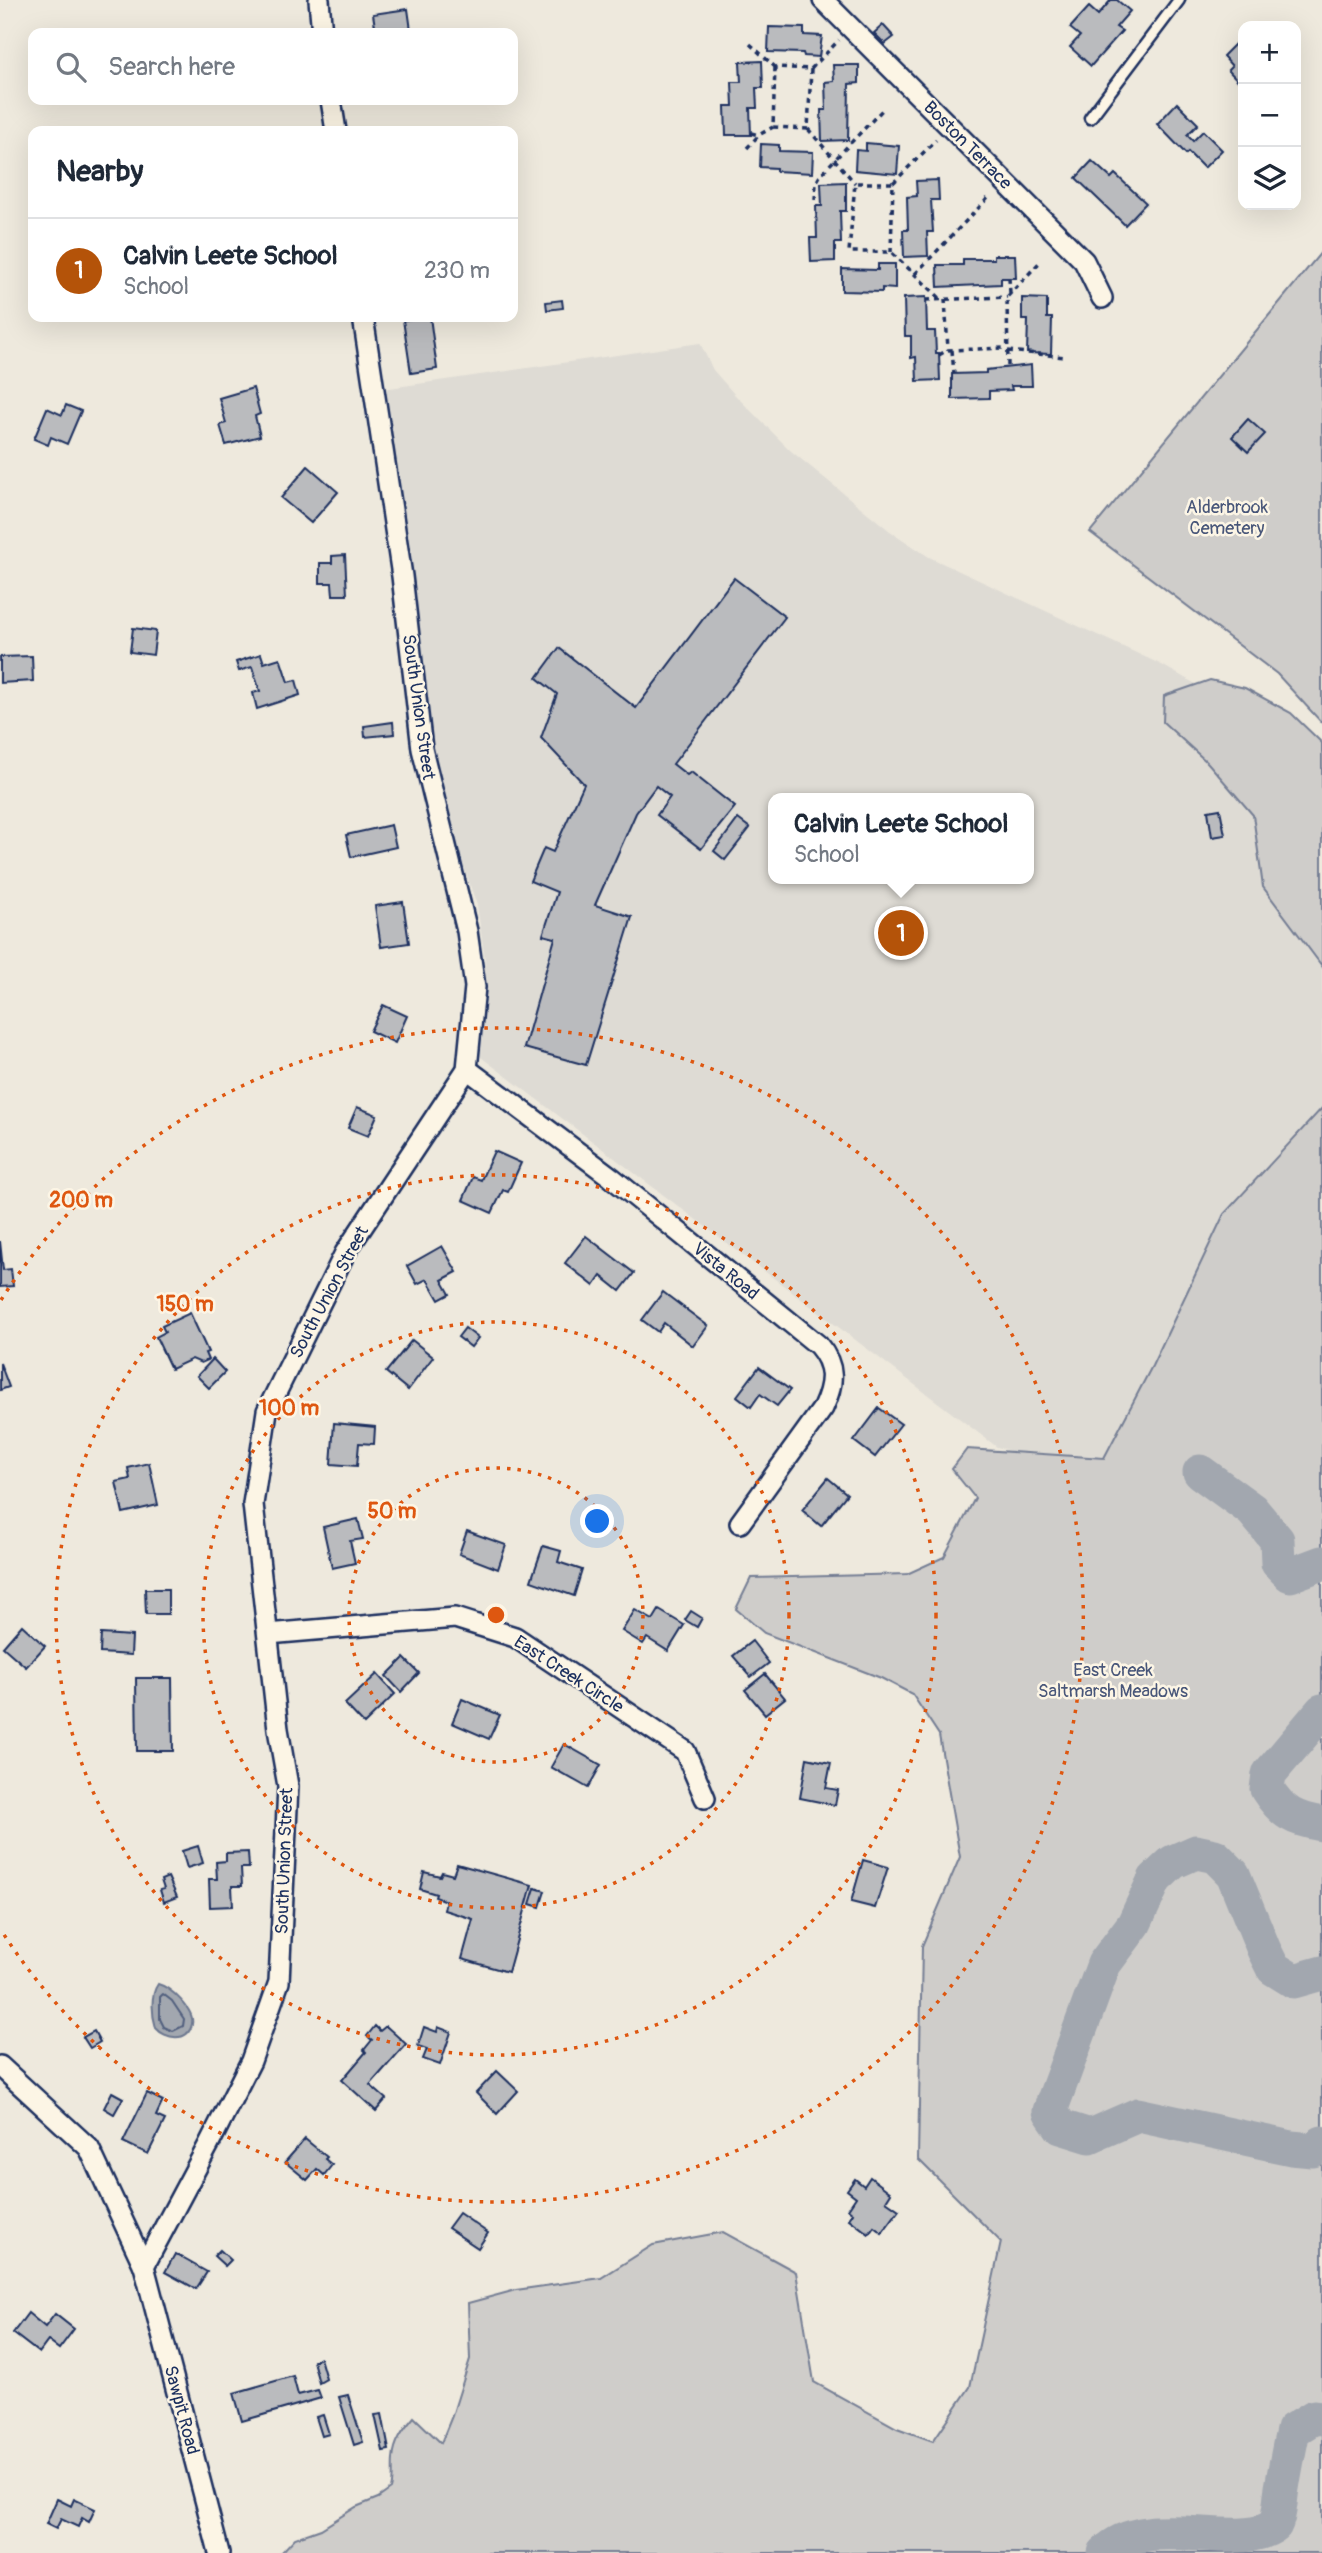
<!DOCTYPE html>
<meta charset="utf-8">
<style>
body{margin:0;font-family:Pangolin,sans-serif;background:#f2f2f3;color:#1f2937}
.controls{position:absolute;right:21px;top:21px;display:grid;overflow:hidden;border-radius:14px;box-shadow:0 7px 28px #0002}
.controls button{width:63px;height:63px;display:grid;place-items:center;padding:0;border:0;border-bottom:2px solid #e0e1e3;background:#fff;color:#1f2937;font:35px sans-serif}
.you{position:absolute;left:598px;top:1522px;width:24px;height:24px;margin:-18px;border:5px solid #fff;border-radius:50%;background:#1a73e8;box-shadow:0 0 0 10px #1a73e833}
.badge{display:grid;place-items:center;width:46px;height:46px;border-radius:50%;background:#b45309;color:#fff;font-size:23px;font-weight:700}
.pin{position:absolute;translate:-50% -50%;border:4px solid #fff;box-shadow:0 2px 7px #0006}
.popup{position:absolute;left:768px;top:793px;width:266px;height:91px;box-sizing:border-box;display:grid;place-content:center;border-radius:14px;background:#fff;filter:drop-shadow(0 2px 5px #0005);font-size:23px;white-space:nowrap;color:#747a83}
.popup b{font-size:26px;color:#1f2937}
.popup::after{content:'';position:absolute;left:50%;top:100%;margin-left:-14px;border:14px solid transparent;border-top-color:#fff}
.list{margin:0;padding:0;list-style:none}
h2{display:flex;justify-content:space-between;align-items:center;height:91px;margin:0;padding:0 28px;font-size:30px}
h2 small{font-size:23px;font-weight:400;color:#747a83}
.list li{display:grid;grid-template-columns:46px 1fr auto;gap:21px;align-items:center;box-sizing:border-box;height:105px;padding:0 28px;border-top:2px solid #e0e1e3}
.list b{display:block;font-size:26px;white-space:nowrap}
.list p{margin:0;font-size:23px;white-space:nowrap;color:#747a83}
.list em{font-size:23px;font-style:normal;color:#747a83}
.icon{flex:none;width:38px;height:38px;fill:none;stroke:currentColor;stroke-width:2;stroke-linecap:round;stroke-linejoin:round}
.map{position:relative;flex:none;width:1322px;height:2553px;overflow:hidden}
.search{position:absolute;background:#fff;box-shadow:0 7px 28px #0002;left:28px;top:28px;width:490px;height:77px;display:flex;align-items:center;gap:18px;box-sizing:border-box;padding:0 24px;border-radius:14px;color:#747a83;font-size:26px}
.panel{position:absolute;background:#fff;box-shadow:0 7px 28px #0002;left:28px;top:126px;width:490px;height:196px;border-radius:14px}
.map>svg:first-child{display:block}
</style>
<div class="map">
<svg width="1322" height="2553" viewBox="0 0 1322 2553">
<rect width="100%" height="100%" fill="#eee9dd"/>
<filter id="ink" filterUnits="userSpaceOnUse"><feTurbulence type="fractalNoise" baseFrequency=".0143" numOctaves="2"/><feDisplacementMap in="SourceGraphic" scale="14" xChannelSelector="R" yChannelSelector="G"/><feConvolveMatrix kernelMatrix="1 2 1 2 8 2 1 2 1" color-interpolation-filters="sRGB"/></filter>
<g filter="url(#ink)">
<!-- built -->
<path fill="#dedbd4" fill-rule="evenodd" d="M700 343 713 370 735 395 791 451 890 531 929 557 1160 664 1217 696 1322 859V1133L1114 1479 997 1447 473 1051 482 1018 485 961 477 905 437 790 421 668 420 634 383 389ZM773 798H1029V879H773Z"/>
<!-- green -->
<g fill="#cfcdca" stroke="#757e94" stroke-width="2">
<polygon points="1322,251 1322,723 1277,674 1090,532"/>
<polygon points="1210,680 1245,688 1291,713 1322,743 1322,966 1263,887 1253,815 1208,763 1163,722 1164,696"/>
<path d="M1322 1108V2553H281L295 2538 321 2529 356 2507 378 2498 391 2489C394 2477 392 2470 393 2459 394 2442 403 2430 414 2417L441 2443 452 2416 470 2359 468 2303 516 2290 601 2278 653 2245 723 2232 796 2272 814 2382 897 2428 933 2441 970 2387 1001 2242 918 2159 922 1946 960 1857 939 1735 912 1694 881 1678 764 1633 736 1609 751 1578 907 1574 944 1557 975 1498 952 1469 967 1449 1104 1458 1152 1366 1224 1214Z"/>
</g>
<!-- water -->
<path fill="#a2a7af" stroke="#6c778f" stroke-width="2" d="M158 1984C170 1987 195 2010 192 2024 188 2043 165 2039 156 2028 152 2015 150 1995 158 1984Z"/>
<g fill="none" stroke-linecap="round" stroke-linejoin="round">
<!-- shore -->
<polygon stroke="#515f7e" stroke-width="2" points="163,1994 172,2001 184,2019 183,2026 173,2031 164,2027 160,2019 160,1997"/>
<!-- river -->
<g stroke="#a2a7af" stroke-width="35">
<polyline points="1200,1472 1252,1510 1277,1540 1278,1563 1290,1575 1322,1563"/>
<path d="M1322 1711 1269 1774 1267 1789C1283 1814 1294 1819 1322 1824"/>
<polyline points="1322,1973 1294,1981 1273,1968 1264,1950 1233,1874 1215,1856 1196,1852 1173,1862 1155,1879 1134,1924 1104,1964 1050,2111 1061,2127 1090,2136 1138,2115 1291,2148 1313,2150 1322,2143"/>
<path d="M1105 2553C1145 2510 1241 2553 1275 2525 1280 2516 1280 2499 1282 2488 1285 2469 1289 2449 1293 2430L1314 2417 1322 2418"/>
</g>
</g>
<!-- building -->
<g fill="#babbbe" stroke="#1b2f5e" stroke-width="2">
<polygon points="1111,0 1117,0 1130,11 1116,27 1122,31 1091,66 1070,47 1080,36 1070,28 1089,7 1098,15"/>
<polygon points="408,9 411,30 376,33 373,14"/>
<polygon points="883,25 894,37 885,44 874,33"/>
<polygon points="769,27 804,28 804,35 822,36 819,57 804,56 803,53 768,52"/>
<polygon points="1238,41 1243,46 1243,86 1228,70 1232,66 1223,56"/>
<polygon points="762,61 763,88 756,88 757,108 750,108 751,135 726,135 725,106 733,106 732,82 741,82 740,62"/>
<polygon points="833,65 859,65 859,83 849,84 848,140 822,141 821,110 826,110 825,82 834,81"/>
<polygon points="1177,103 1198,124 1187,135 1193,141 1203,131 1222,150 1204,168 1188,152 1186,154 1157,124"/>
<polygon points="866,143 899,146 897,174 855,170 856,150 866,151"/>
<polygon points="761,144 779,145 779,151 813,152 812,173 776,171 776,168 760,167"/>
<polygon points="1092,161 1111,178 1115,174 1146,203 1125,225 1076,178"/>
<polygon points="938,180 939,200 931,200 933,232 927,232 928,256 904,257 903,230 908,230 907,197 917,196 916,181"/>
<polygon points="846,182 846,211 840,211 841,243 835,243 835,261 811,262 810,238 817,238 816,206 822,206 821,183"/>
<polygon points="994,255 1015,255 1016,278 1001,278 1001,284 938,287 937,265 963,265 963,259 994,259"/>
<polygon points="878,264 895,264 895,289 882,288 882,292 842,291 842,269 878,270"/>
<polygon points="926,297 927,331 935,331 936,353 939,353 940,380 917,381 916,357 911,358 911,336 905,336 904,298"/>
<polygon points="1022,298 1047,299 1047,318 1052,318 1051,354 1027,353 1028,320 1022,320"/>
<polygon points="562,300 563,308 547,310 546,302"/>
<polygon points="430,317 437,369 411,373 403,320"/>
<polygon points="1031,365 1032,386 1011,386 1012,390 989,391 989,398 952,399 952,374 986,373 986,370"/>
<polygon points="253,388 260,414 255,416 260,436 226,445 220,425 226,423 219,398"/>
<polygon points="66,405 81,411 67,444 51,437 48,445 34,439 47,408 62,415"/>
<polygon points="1248,419 1265,434 1248,452 1232,437"/>
<polygon points="308,466 338,492 311,523 281,498"/>
<polygon points="345,555 347,595 333,595 332,583 320,583 320,563 332,563 332,556"/>
<polygon points="734,578 785,617 673,764 687,775 691,772 735,807 701,849 657,815 670,797 656,786 636,813 595,905 632,917 586,1065 524,1048 555,938 543,935 557,892 530,881 544,848 553,852 584,784 541,738 557,694 537,678 559,648 636,708"/>
<polygon points="133,628 156,631 153,655 130,652"/>
<polygon points="261,654 264,663 280,658 288,682 296,680 300,695 257,709 253,693 260,691 252,667 239,671 236,662"/>
<polygon points="32,656 33,681 0,683 0,657"/>
<polygon points="393,722 394,734 365,737 364,726"/>
<polygon points="1220,809 1225,835 1212,837 1208,811"/>
<polygon points="738,819 750,828 725,860 714,851"/>
<polygon points="391,825 396,847 351,857 346,835"/>
<polygon points="403,902 409,943 381,947 375,906"/>
<polygon points="383,1005 407,1016 395,1043 370,1031"/>
<polygon points="357,1107 377,1115 368,1136 348,1128"/>
<polygon points="494,1151 521,1163 508,1192 503,1190 492,1213 463,1200 473,1177 481,1180"/>
<polygon points="586,1236 634,1273 620,1291 601,1276 594,1286 565,1263"/>
<polygon points="0,1241 3,1270 11,1269 13,1286 0,1287"/>
<polygon points="442,1246 457,1272 442,1280 450,1294 439,1300 427,1279 417,1284 407,1266"/>
<polygon points="663,1292 708,1326 693,1346 664,1323 658,1332 642,1320"/>
<polygon points="190,1313 208,1352 205,1353 208,1360 201,1363 192,1359 171,1369 156,1337 165,1332 162,1326"/>
<polygon points="465,1328 478,1338 471,1347 458,1337"/>
<polygon points="412,1340 433,1357 408,1390 386,1372"/>
<polygon points="213,1359 225,1372 209,1388 197,1376"/>
<polygon points="0,1363 9,1387 0,1390"/>
<polygon points="759,1367 790,1390 777,1406 760,1394 751,1407 737,1396"/>
<polygon points="879,1408 901,1424 875,1457 854,1441"/>
<polygon points="334,1423 375,1427 374,1444 359,1443 357,1466 331,1464"/>
<polygon points="149,1463 158,1505 123,1513 116,1482 130,1479 128,1468"/>
<polygon points="828,1478 847,1494 821,1526 802,1510"/>
<polygon points="358,1519 363,1539 350,1541 355,1563 332,1568 323,1527"/>
<polygon points="467,1531 506,1545 498,1569 459,1554"/>
<polygon points="543,1546 561,1551 558,1562 582,1570 574,1596 531,1581"/>
<polygon points="145,1589 168,1589 168,1614 146,1614"/>
<polygon points="635,1610 653,1620 659,1610 684,1625 668,1651 647,1638 643,1644 622,1631"/>
<polygon points="691,1611 702,1618 697,1627 685,1620"/>
<polygon points="22,1625 45,1646 26,1667 3,1647"/>
<polygon points="101,1634 132,1636 131,1655 100,1653"/>
<polygon points="752,1641 769,1663 751,1677 733,1656"/>
<polygon points="404,1658 419,1673 401,1692 386,1676"/>
<polygon points="377,1674 395,1694 364,1724 345,1704"/>
<polygon points="765,1674 785,1698 765,1714 745,1690"/>
<polygon points="136,1678 172,1678 173,1751 137,1751"/>
<polygon points="462,1699 500,1715 489,1739 452,1723"/>
<polygon points="564,1744 601,1765 588,1788 551,1767"/>
<polygon points="807,1758 831,1763 826,1788 838,1790 835,1805 800,1798"/>
<polygon points="198,1846 203,1863 187,1868 182,1851"/>
<polygon points="248,1852 249,1868 241,1868 242,1886 232,1886 233,1906 210,1907 209,1879 217,1879 216,1862 226,1861 226,1853"/>
<polygon points="863,1860 888,1867 875,1908 851,1902"/>
<polygon points="457,1864 532,1885 508,1972 462,1959 473,1919 444,1910 446,1901 435,1897 436,1894 420,1889 424,1872 440,1876 442,1872 453,1875"/>
<polygon points="168,1877 177,1897 164,1902 160,1890 164,1889 161,1880"/>
<polygon points="535,1888 545,1891 540,1907 530,1904"/>
<polygon points="375,2026 380,2031 386,2026 406,2044 370,2085 386,2099 376,2111 342,2080 366,2052 364,2050 372,2040 367,2036"/>
<polygon points="424,2027 437,2032 438,2027 451,2032 440,2065 423,2059 427,2049 418,2046"/>
<polygon points="94,2031 100,2042 90,2048 83,2037"/>
<polygon points="497,2071 518,2091 497,2114 476,2093"/>
<polygon points="112,2092 123,2098 114,2114 104,2108"/>
<polygon points="147,2093 163,2101 156,2116 165,2120 148,2154 123,2142"/>
<polygon points="305,2139 327,2157 325,2159 332,2165 324,2175 317,2169 307,2180 285,2162"/>
<polygon points="870,2177 891,2193 886,2201 899,2210 882,2233 874,2227 869,2234 849,2219 853,2213 848,2209 856,2197 847,2190 855,2179 864,2186"/>
<polygon points="459,2213 488,2233 478,2248 448,2228"/>
<polygon points="220,2250 231,2260 225,2266 214,2256"/>
<polygon points="175,2254 207,2272 196,2289 165,2272"/>
<polygon points="28,2313 45,2327 55,2314 74,2329 59,2349 48,2341 39,2353 13,2333"/>
<polygon points="320,2358 326,2379 319,2383 313,2361"/>
<polygon points="293,2376 298,2395 318,2390 321,2398 242,2421 234,2393"/>
<polygon points="348,2395 363,2442 354,2445 339,2397"/>
<polygon points="382,2414 389,2450 383,2451 375,2415"/>
<polygon points="323,2415 329,2434 322,2436 316,2417"/>
<polygon points="57,2499 71,2506 74,2499 95,2509 89,2522 82,2518 78,2527 61,2519 56,2529 46,2524"/>
</g>
<g fill="none" stroke-linecap="round" stroke-linejoin="round">
<!-- lane casing -->
<g stroke="#1b2f5e" stroke-width="15">
<polyline id="lane" points="1090,118 1179,0"/>
</g>
<!-- street casing -->
<g stroke="#1b2f5e" stroke-width="24">
<g id="street">
<polyline points="319,0 322,33"/>
<polyline points="823,0 1084,261 1102,298"/>
<polyline points="331,100 336,131"/>
<path d="M467 1069 611 1177 818 1345C836 1366 834 1384 823 1408L740 1523"/>
<polyline points="268,1634 455,1618 515,1637 685,1751 705,1798"/>
<polyline points="0,2066 89,2148 144,2266 219,2553"/>
<polyline points="144,2266 209,2144 251,2061 279,1982 288,1786 278,1729 253,1504 267,1411 345,1253 467,1069 475,987 467,931 422,749 402,576 363,317"/>
</g>
</g>
<!-- path -->
<g stroke="#1b2f5e" stroke-width="3.5" stroke-dasharray="5 5" stroke-linecap="butt">
<polyline points="750,44 775,67 811,69 808,129 773,127 775,67"/>
<polyline points="811,69 839,40"/>
<polyline points="808,129 855,183"/>
<polyline points="751,133 759,135"/>
<polyline points="747,148 759,135 773,127"/>
<polyline points="893,183 936,140"/>
<polyline points="815,200 816,183 821,174 885,107"/>
<polyline points="891,252 893,183 855,183 849,252 891,252 941,299"/>
<polyline points="915,274 991,195"/>
<polyline points="1009,278 1010,293"/>
<polyline points="945,299 948,350"/>
<polyline points="926,300 1007,297"/>
<polyline points="952,350 954,374"/>
<polyline points="1008,351 1066,357"/>
<polyline points="939,355 948,350 1006,348"/>
<polyline points="1008,366 1007,297 1039,263"/>
</g>
<!-- lane -->
<use href="#lane" stroke="#fcf5e5" stroke-width="10"/>
<!-- street -->
<use href="#street" stroke="#fcf5e5" stroke-width="19"/>
</g>
</g>
<!-- distance rings -->
<g fill="none" stroke="#de5710" stroke-width="3.5" stroke-dasharray="3.5 7">
<circle cx="496" cy="1615" r="147"/>
<circle cx="496" cy="1615" r="293"/>
<circle cx="496" cy="1615" r="440"/>
<path d="M1 1300A587 587 0 1 1 1 1930"/>
</g>
<g text-anchor="middle" stroke-width="5" stroke-linejoin="round" paint-order="stroke">
<!-- street labels -->
<g font-size="18" fill="#1b2f5e" stroke="#fcf5e5">
<text transform="translate(968 145) rotate(45)" y="6">Boston Terrace</text>
<text transform="translate(419 707) rotate(82)" y="6">South Union Street</text>
<text transform="translate(726 1271) rotate(39)" y="6">Vista Road</text>
<text transform="translate(329 1292) rotate(-62)" y="6">South Union Street</text>
<text transform="translate(569 1674) rotate(33)" y="6">East Creek Circle</text>
<text transform="translate(284 1861) rotate(-88)" y="6">South Union Street</text>
<text transform="translate(182 2410) rotate(75)" y="6">Sawpit Road</text>
</g>
<!-- park labels -->
<g font-size="18" fill="#485679" stroke="#fcf5e5">
<text x="1227" y="513">Alderbrook<tspan x="1227" dy="21">Cemetery</tspan></text>
<text x="1113" y="1676">East Creek<tspan x="1113" dy="21">Saltmarsh Meadows</tspan></text>
</g>
</g>
<circle cx="496" cy="1615" r="10" fill="#de5710" stroke="#fcf5e5" stroke-width="3.5"/>
<g font-size="21" text-anchor="middle" font-weight="bold" fill="#de5710" stroke="#fcf5e5" stroke-width="5" stroke-linejoin="round" paint-order="stroke">
<text x="81" y="1207">200 m</text>
<text x="185" y="1311">150 m</text>
<text x="289" y="1415">100 m</text>
<text x="392" y="1518">50 m</text>
</g>
</svg>
<div class="controls">
<button>+</button>
<button>−</button>
<button><svg class="icon" aria-label="layers" viewBox="0 0 24 24"><path d="M12 4l9 5-9 5-9-5zM3 14l9 5 9-5"/></svg></button>
</div>
<div class="you"></div>
<div class="pin badge" style="left:901px;top:933px">1</div>
<div class="popup"><b>Calvin Leete School</b>School</div>
<div class="search"><svg class="icon" aria-label="search" viewBox="0 0 24 24"><circle cx="10" cy="10" r="6"/><path d="M15 15l6 6"/></svg>Search here</div>
<section class="panel">
<h2>Nearby<small></small></h2>
<ul class="list">
<li><span class="badge">1</span><div><b>Calvin Leete School</b><p>School</p></div><em>230 m</em></li>
</ul>
</section>
</div>
